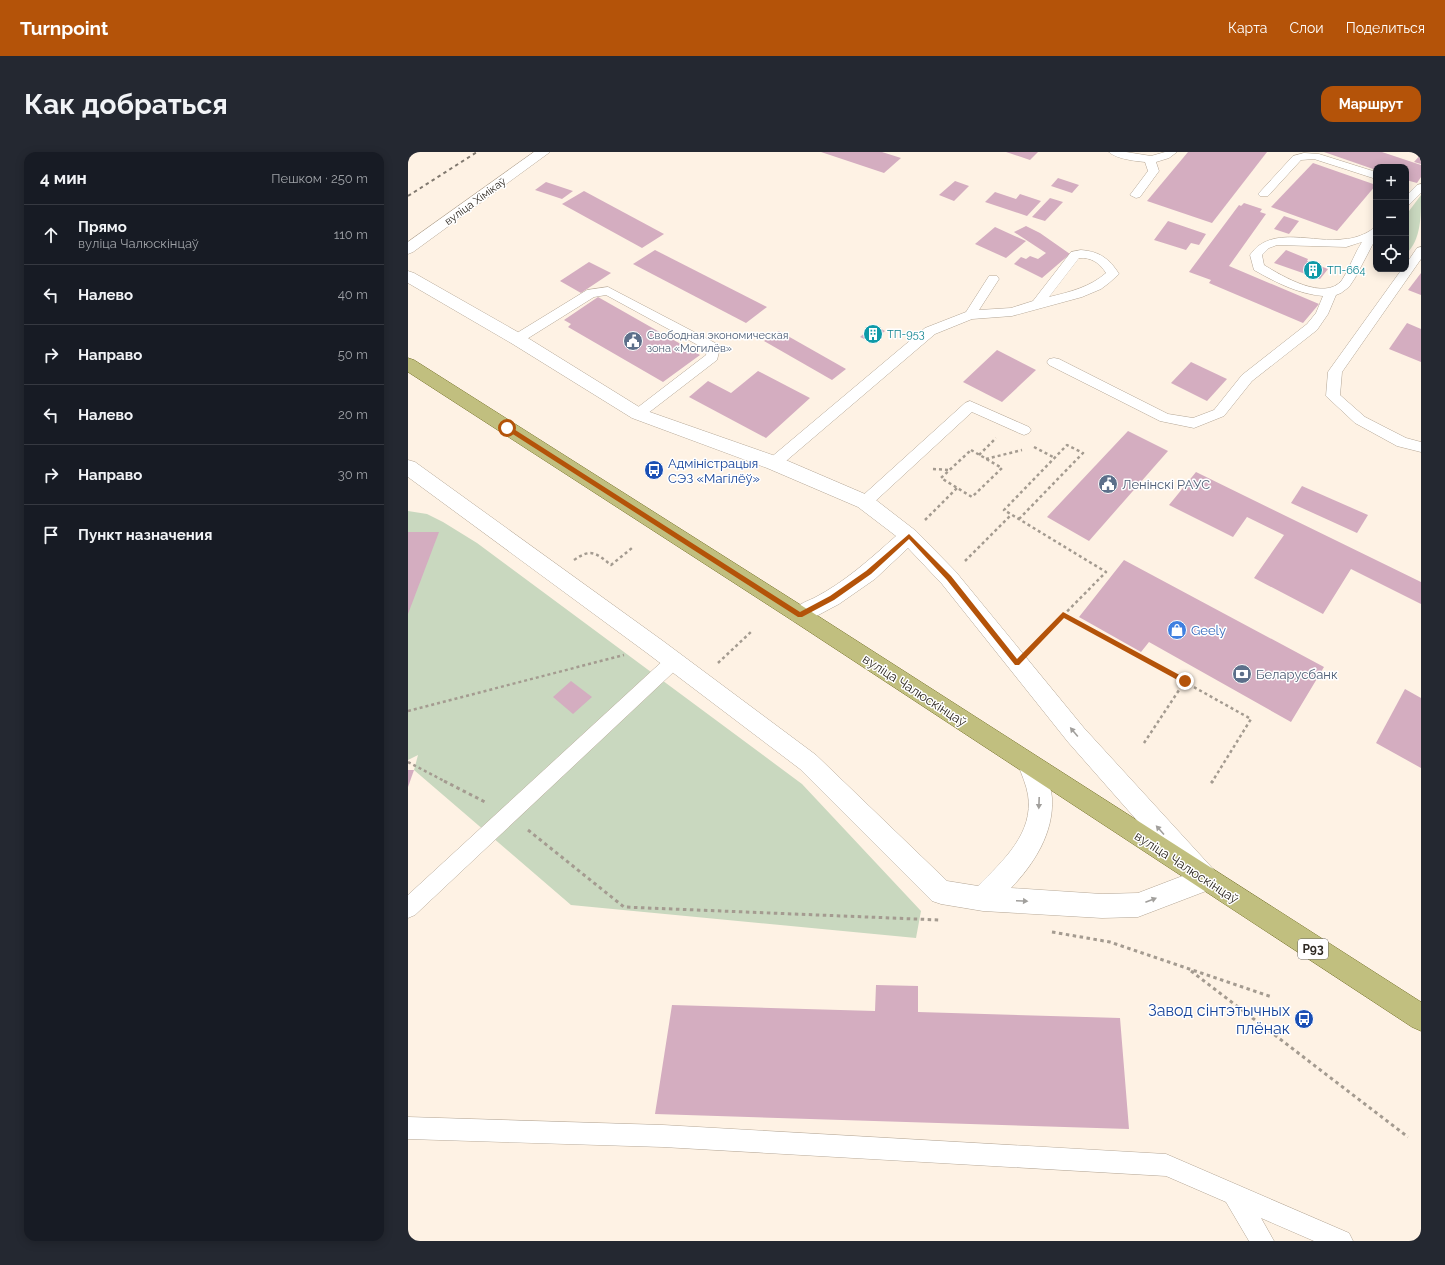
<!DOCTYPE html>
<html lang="ru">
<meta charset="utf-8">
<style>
body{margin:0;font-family:Raleway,sans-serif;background:#242831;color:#f1f3f6}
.controls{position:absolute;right:12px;top:12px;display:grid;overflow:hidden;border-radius:8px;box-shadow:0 2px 10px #0003}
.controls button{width:36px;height:36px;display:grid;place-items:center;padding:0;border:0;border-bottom:1px solid #363941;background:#171b24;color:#f1f3f6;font:20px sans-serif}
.stop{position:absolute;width:12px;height:12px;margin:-9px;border:3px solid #b45309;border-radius:50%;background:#fff}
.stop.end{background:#b45309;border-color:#fff;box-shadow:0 1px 4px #0008}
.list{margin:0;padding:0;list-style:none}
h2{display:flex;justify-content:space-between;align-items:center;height:52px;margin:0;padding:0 16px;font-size:17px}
h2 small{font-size:13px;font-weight:400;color:#9ea1a6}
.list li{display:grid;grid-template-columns:26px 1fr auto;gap:12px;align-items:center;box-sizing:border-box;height:60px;padding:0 16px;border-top:1px solid #363941}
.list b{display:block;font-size:15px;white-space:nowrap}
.list p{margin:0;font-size:13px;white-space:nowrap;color:#9ea1a6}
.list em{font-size:13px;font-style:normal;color:#9ea1a6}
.icon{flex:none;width:22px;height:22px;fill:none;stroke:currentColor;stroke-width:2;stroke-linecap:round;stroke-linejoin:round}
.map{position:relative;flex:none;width:1013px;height:1089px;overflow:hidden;border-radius:12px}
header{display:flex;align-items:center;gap:24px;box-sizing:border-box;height:56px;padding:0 20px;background:#b45309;color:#fff}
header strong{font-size:19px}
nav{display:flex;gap:22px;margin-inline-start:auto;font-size:14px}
.intro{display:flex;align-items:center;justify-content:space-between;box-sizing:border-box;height:96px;padding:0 24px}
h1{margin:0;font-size:28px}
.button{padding:10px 18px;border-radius:12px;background:#b45309;color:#fff;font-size:14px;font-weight:700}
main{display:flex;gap:24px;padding:0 24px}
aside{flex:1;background:#171b24;border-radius:12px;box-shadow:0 2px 10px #0003}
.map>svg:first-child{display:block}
</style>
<header>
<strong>Turnpoint</strong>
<nav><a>Карта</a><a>Слои</a><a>Поделиться</a></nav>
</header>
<div class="intro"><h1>Как добраться</h1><a class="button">Маршрут</a></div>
<main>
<aside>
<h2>4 мин<small>Пешком · 250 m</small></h2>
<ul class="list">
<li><svg class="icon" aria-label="ahead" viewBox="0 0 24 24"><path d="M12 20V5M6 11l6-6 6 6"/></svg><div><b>Прямо</b><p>вуліца Чалюскінцаў</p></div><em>110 m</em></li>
<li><svg class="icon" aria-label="left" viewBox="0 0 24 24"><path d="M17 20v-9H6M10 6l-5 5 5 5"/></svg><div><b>Налево</b></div><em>40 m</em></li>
<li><svg class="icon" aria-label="right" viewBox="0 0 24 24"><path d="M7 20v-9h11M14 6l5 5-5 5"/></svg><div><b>Направо</b></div><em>50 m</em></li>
<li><svg class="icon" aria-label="left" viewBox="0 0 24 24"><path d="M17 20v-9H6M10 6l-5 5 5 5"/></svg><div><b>Налево</b></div><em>20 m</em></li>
<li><svg class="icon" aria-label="right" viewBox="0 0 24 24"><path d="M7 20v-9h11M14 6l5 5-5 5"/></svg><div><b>Направо</b></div><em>30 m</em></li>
<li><svg class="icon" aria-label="arrive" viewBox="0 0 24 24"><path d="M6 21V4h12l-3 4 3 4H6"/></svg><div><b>Пункт назначения</b></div></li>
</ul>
</aside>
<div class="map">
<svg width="1013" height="1089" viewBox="0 0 1013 1089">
<rect width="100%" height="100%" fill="#fef2e4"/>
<!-- green -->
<g fill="#c9d8bf">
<path d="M1013 43C1013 65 1013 88 998 102V63Z"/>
<polygon points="0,359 19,362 35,370 69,391 394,632 513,759 508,786 163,753 6,618 10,603 0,608"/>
</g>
<!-- building -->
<g fill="#d4adc0">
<polygon points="413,0 474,0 493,6 476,21"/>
<polygon points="598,0 630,0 622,8"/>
<polygon points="780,0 859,0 804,71 739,49"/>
<polygon points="916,0 974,0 1013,13 1013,25 1009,31 998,28 998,15 968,15 968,18"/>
<polygon points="1013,2 1013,12 1006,10"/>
<polygon points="905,11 968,33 929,79 863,55"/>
<polygon points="650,26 671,33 664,41 643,34"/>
<polygon points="547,29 561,34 546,49 531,43"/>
<polygon points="138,30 165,39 154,47 127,38"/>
<polygon points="176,39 256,82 234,96 154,52"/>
<polygon points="587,40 608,47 612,42 633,49 619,64 577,50"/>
<polygon points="642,46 655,50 637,69 624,65"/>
<polygon points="836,51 854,57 852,60 858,62 821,114 911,152 895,171 801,131 803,128 781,120 831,53 833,54"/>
<polygon points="876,64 891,69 881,82 866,77"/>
<polygon points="760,69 798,82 791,93 783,91 778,98 746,88"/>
<polygon points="618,74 632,81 662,102 634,126 606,112 613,105 618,107 622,104 630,107 638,101 606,80"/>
<polygon points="587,75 618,89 598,106 567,92"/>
<polygon points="247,98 359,155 338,171 225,112"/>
<polygon points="878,98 900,107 899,109 920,117 912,127 866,111"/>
<polygon points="181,110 203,121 173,141 152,129"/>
<polygon points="1013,121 1013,143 1000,138"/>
<polygon points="190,145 292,203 255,230 160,175 163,172 156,168"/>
<polygon points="999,171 1013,177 1013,210 981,197"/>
<polygon points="466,173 477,179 463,190 452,185"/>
<polygon points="371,179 438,217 424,228 356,189"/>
<polygon points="589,198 628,218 594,250 555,230"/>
<polygon points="783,210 819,227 799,249 763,231"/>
<polygon points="350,219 402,246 358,286 281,245 300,229 323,241"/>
<polygon points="720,279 760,299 681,389 639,365"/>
<polygon points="788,320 1013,430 1013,452 943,417 915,462 846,426 876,383 839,365 825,385 761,353"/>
<polygon points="894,334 960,363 949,381 883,351"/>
<polygon points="0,380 31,380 0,462"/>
<polygon points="716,408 916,515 883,570 741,490 733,500 671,465"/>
<polygon points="163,529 184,545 165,562 145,545"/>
<polygon points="997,537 1013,546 1013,616 968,591"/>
<polygon points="0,618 6,618 0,635"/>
<polygon points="468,833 510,834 510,860 712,866 721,977 247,962 264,853 467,859"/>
</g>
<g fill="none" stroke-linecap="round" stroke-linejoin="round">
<!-- lane casing -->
<g stroke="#b4a695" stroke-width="1">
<g id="lane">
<path d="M701 0H718L743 4 757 0H769L761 6 748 10 751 19 732 45 728 46 722 43 740 19 737 10C727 9 708 7 701 0Z"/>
<polygon points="896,1 911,2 968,20 968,27 906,7 893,8 860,44 852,44 850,42 852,40 885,4"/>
<polygon points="1013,32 1013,41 1002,52 998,53 998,44 1009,33"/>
<path d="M968 76V86L947 126 941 135 933 141 928 143 920 162 909 178 844 229 816 264 786 276 752 269 641 213 639 210 641 207 646 206 651 207 760 262 785 266 806 258 834 223 899 172 908 161 915 144C890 142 867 130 846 118L842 103C863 72 906 92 937 87 944 87 955 83 960 80 964 78 964 76 968 76ZM954 90C946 102 942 116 934 128 917 150 874 124 856 113L854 103 861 96 869 93 938 95Z"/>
<polygon points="1013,95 1013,107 934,220 932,243 957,265 998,286 1013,290 1013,300 989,294 947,271 918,244 920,220 922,217 994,117 998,117 998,112 1009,96"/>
<path d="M673 98C691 99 702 107 711 122L701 131 693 137 674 145 604 164 564 167 527 182 371 315 366 316 361 315 359 311 361 307 517 176 558 160 581 124H589L591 127 571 158 603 156 625 149 663 100ZM671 106C683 105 692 111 698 121 682 135 662 140 641 145Z"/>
<polygon points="200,135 311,193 312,196 309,208 235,265 230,267 225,265 223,262 225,259 298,203 299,198 198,143 186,145 114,190 109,191 104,190 103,187 104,184 179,138"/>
<polygon points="562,249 621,275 623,278 621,281 616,283 611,281 564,260 462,354 457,356 452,354 450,350 452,346 557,251"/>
<polygon points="266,502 272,504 274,509 272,514 7,763 0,766 0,743 260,504"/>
<polygon points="0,965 255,973 758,1002 941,1081 945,1089 906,1089 853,1066 866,1089 841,1089 818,1050 758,1024 255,995 0,987"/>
</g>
</g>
<!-- street casing -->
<g stroke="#b4a695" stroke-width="1">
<g id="street">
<polygon points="126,0 142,0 5,100 0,102 0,90"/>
<path d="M0 119 6 121 115 183 236 258 373 306 464 345 508 379 548 420 676 576 806 718 809 727 806 736 730 765 694 766 575 759 533 752 524 749 392 617 239 501 0 325V308L7 310 255 489 408 603 539 729 570 734C595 709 626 681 620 643 618 632 614 623 610 613L614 606 622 603 630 606C636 618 643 633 644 646 646 681 626 712 603 736L694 742 730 741 777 723 660 590 534 432 500 396 467 427 431 452 399 469 392 472 385 469 382 463C386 454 397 450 406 446 437 430 462 407 488 384L450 355 359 316 224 266 103 191 0 131Z"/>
</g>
</g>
<!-- primary casing -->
<g stroke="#737027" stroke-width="1">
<polygon id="primary" points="0,206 6,208 399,457 1013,850 1013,879 1004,875 385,469 0,220"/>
</g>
<!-- path-far1 -->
<g stroke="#a49b90" stroke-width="2.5" stroke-dasharray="3 3" stroke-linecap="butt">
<polyline points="626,295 647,306"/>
<polygon points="563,298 594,316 564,345 533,326"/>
<polyline points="571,303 588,286"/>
<polyline points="578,307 614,298"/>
<polyline points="525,317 542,318"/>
<polyline points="611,367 675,301 659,293 596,358 698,420 627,492"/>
<polyline points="517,368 549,336"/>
<path d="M166 408C183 396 188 401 203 413L224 396"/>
<polyline points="557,409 603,363"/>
<polyline points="655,462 843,567 804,630"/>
<polyline points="310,511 344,479"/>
<polyline points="0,559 216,503"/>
<polyline points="736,591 777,529"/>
<polyline points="0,610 38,630"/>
</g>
<!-- path -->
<g stroke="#a49b90" stroke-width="3" stroke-dasharray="3.5 3.5" stroke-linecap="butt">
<polyline points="36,629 79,651"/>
<polyline points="803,631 805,629"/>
<polyline points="120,678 216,755 532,768"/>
<polyline points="644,780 702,790 864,845"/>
<polyline points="783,819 1000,985"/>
</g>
<!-- lane -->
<use href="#lane" fill="#fff" fill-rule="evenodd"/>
<!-- street -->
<use href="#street" fill="#fff" fill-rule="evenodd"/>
<!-- primary -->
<use href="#primary" fill="#c1bf7f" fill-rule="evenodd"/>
<!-- rail -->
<polyline stroke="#81796f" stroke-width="2" stroke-dasharray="3.5 3.5" stroke-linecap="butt" points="0,44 69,0"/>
</g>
<!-- one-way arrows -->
<defs><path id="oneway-solid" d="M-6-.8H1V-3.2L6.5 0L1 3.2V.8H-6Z"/></defs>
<g fill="#a19f9c">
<use href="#oneway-solid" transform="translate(666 580) rotate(-130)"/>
<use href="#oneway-solid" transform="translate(631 651) rotate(92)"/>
<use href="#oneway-solid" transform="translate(752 678) rotate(-132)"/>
<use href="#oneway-solid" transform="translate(743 748) rotate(-21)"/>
<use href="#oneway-solid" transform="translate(614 749) rotate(3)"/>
</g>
<!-- route -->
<polygon fill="#b45309" points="97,274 101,274 392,460 422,444 458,419 501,382 543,424 609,507 655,460 779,527 780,529 779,531 775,531 656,466 611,513 607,513 539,428 501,387 463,422 426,448 394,465 390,465 97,277"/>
<!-- icons -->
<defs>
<g id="building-disc" transform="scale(1)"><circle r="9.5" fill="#0f9aa8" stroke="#fff"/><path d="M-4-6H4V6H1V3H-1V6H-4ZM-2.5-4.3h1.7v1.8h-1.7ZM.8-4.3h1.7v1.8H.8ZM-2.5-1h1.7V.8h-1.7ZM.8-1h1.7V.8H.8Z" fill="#fff"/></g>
<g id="civic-disc" transform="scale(1)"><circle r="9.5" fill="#5c6f8a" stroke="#fff"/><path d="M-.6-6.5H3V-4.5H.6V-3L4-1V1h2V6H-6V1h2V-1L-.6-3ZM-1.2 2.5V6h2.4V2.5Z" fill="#fff"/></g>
<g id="bus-disc" transform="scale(1)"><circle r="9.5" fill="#1a4fb4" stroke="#fff"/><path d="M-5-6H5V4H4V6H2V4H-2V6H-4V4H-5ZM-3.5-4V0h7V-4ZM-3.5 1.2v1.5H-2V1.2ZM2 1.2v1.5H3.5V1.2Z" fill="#fff"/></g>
<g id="shop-disc" transform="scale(1)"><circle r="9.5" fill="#3f7fe0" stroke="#fff"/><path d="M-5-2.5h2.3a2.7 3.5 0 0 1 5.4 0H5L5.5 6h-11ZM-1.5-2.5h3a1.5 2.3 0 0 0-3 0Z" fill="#fff"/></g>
<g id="bank-disc" transform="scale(1)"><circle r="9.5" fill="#5c6f8a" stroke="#fff"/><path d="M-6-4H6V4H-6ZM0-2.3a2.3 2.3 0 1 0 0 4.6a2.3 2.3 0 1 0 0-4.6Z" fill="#fff"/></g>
</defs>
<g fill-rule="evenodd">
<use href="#building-disc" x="905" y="118"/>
<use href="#building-disc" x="465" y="182"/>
<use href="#civic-disc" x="225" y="189"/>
<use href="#bus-disc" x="246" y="318"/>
<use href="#civic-disc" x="700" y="332"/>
<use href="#shop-disc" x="769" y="478"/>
<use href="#bank-disc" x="834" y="522"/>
<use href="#bus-disc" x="896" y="867"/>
</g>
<g text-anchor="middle" stroke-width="3" stroke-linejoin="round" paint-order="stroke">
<!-- far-street labels -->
<g font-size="11" fill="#2f2a23" stroke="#fff">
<text transform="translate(67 49) rotate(-36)" y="4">вуліца Хімікаў</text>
</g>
<!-- far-culture labels -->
<g font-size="11" fill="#0d838f" stroke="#fff" text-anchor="start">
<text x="919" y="122">ТП-664</text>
<text x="479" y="186">ТП-953</text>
</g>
<!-- far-service labels -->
<g font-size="11" fill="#4e5e75" stroke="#fff" text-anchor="start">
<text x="239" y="187">Свободная экономическая<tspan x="239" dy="13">зона «Могилёв»</tspan></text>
</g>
<!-- shield labels -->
<rect fill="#fff" stroke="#6d6a65" stroke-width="1" x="890" y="787" width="30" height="20" rx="3"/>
<g font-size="12" font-weight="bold" fill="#2f2a23">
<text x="905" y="801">Р93</text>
</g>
<!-- transit labels -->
<g font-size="13" fill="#164399" stroke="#fff" text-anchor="start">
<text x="260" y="316">Адміністрацыя<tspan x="260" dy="15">СЭЗ «Магілёў»</tspan></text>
</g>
<!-- service labels -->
<g font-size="13" fill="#4e5e75" stroke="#fff" text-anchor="start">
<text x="714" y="337">Ленінскі РАУС</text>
<text x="848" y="527">Беларусбанк</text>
</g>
<!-- shop labels -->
<g font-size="13" fill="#366cbe" stroke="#fff" text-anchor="start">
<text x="783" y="483">Geely</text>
</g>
<!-- street labels -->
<g font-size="13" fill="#2f2a23" stroke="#fff">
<text transform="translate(507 538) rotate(33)" y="5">вуліца Чалюскінцаў</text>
<text transform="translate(779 715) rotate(33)" y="5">вуліца Чалюскінцаў</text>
</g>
<!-- near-transit labels -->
<g font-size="16" fill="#164399" stroke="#fff" text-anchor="end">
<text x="882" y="864">Завод сінтэтычных<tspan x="882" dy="18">плёнак</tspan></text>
</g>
</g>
</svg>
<div class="controls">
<button>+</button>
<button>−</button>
<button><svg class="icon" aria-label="locate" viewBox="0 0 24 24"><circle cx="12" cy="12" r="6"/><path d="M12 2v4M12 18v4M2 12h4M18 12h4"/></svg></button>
</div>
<div class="stop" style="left:99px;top:276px"></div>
<div class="stop end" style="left:777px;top:529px"></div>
</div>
</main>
